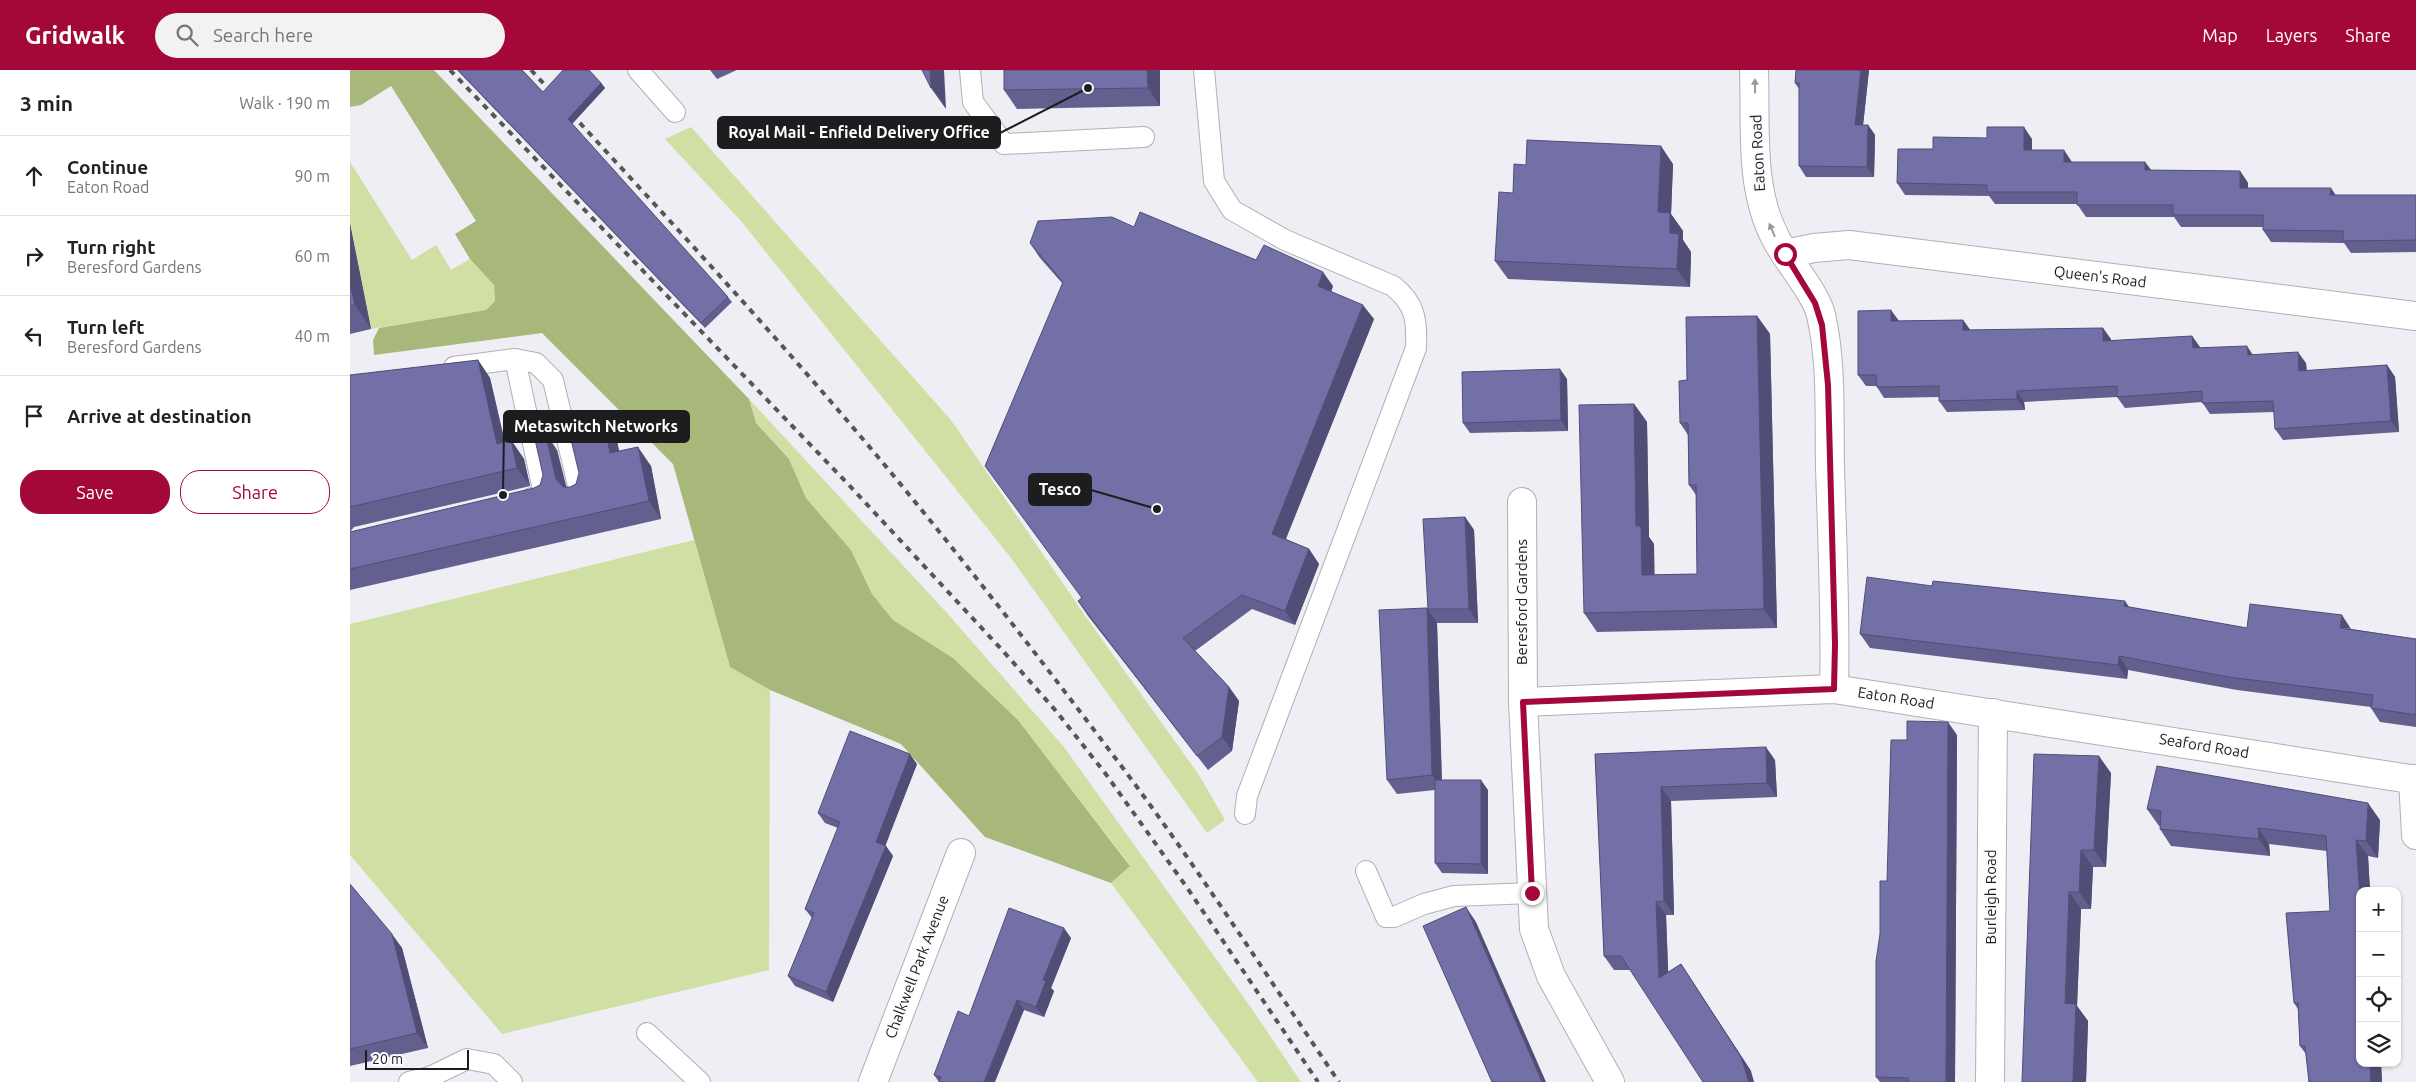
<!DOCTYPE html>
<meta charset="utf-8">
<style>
body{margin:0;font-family:Ubuntu,sans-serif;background:#f2f2f2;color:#222}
.controls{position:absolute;right:15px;bottom:15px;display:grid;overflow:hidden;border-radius:10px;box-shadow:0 1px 4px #0004}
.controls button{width:45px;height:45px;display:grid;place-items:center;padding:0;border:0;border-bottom:1px solid #e0e0e0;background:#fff;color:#222;font:25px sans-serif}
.scale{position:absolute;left:15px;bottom:12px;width:104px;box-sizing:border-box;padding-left:5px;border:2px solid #1d1d1f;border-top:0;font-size:14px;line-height:18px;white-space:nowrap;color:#1d1d1f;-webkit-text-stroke:4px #fcfcff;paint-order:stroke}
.stop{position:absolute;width:15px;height:15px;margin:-11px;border:4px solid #a40838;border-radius:50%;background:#fff}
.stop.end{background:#a40838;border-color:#fff;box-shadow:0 1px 5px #0008}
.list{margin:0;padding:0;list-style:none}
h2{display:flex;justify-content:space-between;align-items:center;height:65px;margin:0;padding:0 20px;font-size:21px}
h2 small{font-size:16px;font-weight:400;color:#767676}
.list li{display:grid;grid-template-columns:32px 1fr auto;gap:15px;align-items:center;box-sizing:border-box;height:80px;padding:0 20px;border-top:1px solid #e0e0e0}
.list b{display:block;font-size:19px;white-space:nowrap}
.list p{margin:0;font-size:16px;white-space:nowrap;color:#767676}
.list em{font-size:16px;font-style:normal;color:#767676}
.actions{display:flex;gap:10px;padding:15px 20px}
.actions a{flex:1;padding:11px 0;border:1px solid #a40838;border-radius:20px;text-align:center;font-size:18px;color:#a40838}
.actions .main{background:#a40838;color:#fff}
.icon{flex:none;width:28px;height:28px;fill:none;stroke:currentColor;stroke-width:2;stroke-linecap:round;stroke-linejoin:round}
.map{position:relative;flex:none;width:2066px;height:1012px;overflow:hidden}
header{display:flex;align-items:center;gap:30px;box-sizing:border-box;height:70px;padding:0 25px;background:#a40838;color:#fff}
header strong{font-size:24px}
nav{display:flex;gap:28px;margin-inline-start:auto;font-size:18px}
.search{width:350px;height:45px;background:#f2f2f2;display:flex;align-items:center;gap:12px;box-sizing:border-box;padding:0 18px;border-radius:28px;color:#767676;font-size:19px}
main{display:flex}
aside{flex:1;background:#fff}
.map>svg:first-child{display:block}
</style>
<header>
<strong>Gridwalk</strong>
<div class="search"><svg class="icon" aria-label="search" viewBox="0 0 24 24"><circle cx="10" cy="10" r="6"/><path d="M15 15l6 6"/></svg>Search here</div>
<nav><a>Map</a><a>Layers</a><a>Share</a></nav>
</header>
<main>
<aside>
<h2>3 min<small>Walk · 190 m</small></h2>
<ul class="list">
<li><svg class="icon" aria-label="ahead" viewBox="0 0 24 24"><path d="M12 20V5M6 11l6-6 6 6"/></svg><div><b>Continue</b><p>Eaton Road</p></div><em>90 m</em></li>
<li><svg class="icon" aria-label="right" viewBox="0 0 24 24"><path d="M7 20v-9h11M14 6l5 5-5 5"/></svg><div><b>Turn right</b><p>Beresford Gardens</p></div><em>60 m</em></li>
<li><svg class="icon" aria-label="left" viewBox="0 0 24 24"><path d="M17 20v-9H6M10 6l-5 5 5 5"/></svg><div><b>Turn left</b><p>Beresford Gardens</p></div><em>40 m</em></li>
<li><svg class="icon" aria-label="arrive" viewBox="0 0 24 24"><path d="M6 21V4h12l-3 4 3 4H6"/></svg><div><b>Arrive at destination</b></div></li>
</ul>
<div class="actions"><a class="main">Save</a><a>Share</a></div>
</aside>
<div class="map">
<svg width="2066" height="1012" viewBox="0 0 2066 1012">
<rect width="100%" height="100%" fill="#eeeef4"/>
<!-- green -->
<g fill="#d0e0a4">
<polygon points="341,57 601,350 736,547 849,705 875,750 857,763 661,488 391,151 315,69"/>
<polygon points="0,92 62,190 86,175 101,200 120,189 144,215 145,231 136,240 21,259 0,154"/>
<polygon points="399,329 597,543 714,677 902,939 951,1012 908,1012 761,813 780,795 668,650 603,588 543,550 522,524 501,480 456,428 439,389 406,353"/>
<polygon points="344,470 380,597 420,620 419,900 152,964 0,785 0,554"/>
</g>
<!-- forest -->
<polygon fill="#a8b87a" points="0,0 84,0 399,329 406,353 439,389 456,428 501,480 522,524 543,550 603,588 668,650 780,796 761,813 635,767 551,674 420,620 380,597 323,394 192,263 24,285 23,270 29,258 136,240 145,231 144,215 120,189 105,164 126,151 41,16 11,35 0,37"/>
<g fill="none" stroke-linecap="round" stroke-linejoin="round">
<!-- service casing -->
<g stroke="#b0b0b6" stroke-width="22">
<g id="service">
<polyline points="288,0 325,42"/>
<polyline points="620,0 623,32 654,74 794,67"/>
<path d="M854 0 864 111 882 140 935 170 1043 216C1066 234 1067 251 1066 278L897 726 895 744"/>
<polyline points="165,289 194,425 182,428"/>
<polyline points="104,297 165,289 186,293 203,310 230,424"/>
<polyline points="1016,801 1036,847 1044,847 1074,834 1104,826 1182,823"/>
<polyline points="297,963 350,1012"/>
<polyline points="59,1012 80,1007 117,989 144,994 162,1012"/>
</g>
</g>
<!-- minor casing -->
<g stroke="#b0b0b6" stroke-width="30">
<g id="minor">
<path d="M1404 0C1406 55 1399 117 1425 167 1436 190 1465 221 1471 245 1482 293 1479 346 1480 396 1482 470 1486 544 1484 619"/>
<polyline points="1435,184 1464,178 1499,175 2066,246"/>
<polyline points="1172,432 1173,632 1184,859 1201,906 1260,1012"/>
<polyline points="1173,632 1484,619 2066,710"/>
<polyline points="2063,709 2066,765"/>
<polyline points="523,1012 611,783"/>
<polyline points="1640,1012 1643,643"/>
</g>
</g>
<!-- service -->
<use href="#service" stroke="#fff" stroke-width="20"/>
<!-- minor -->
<use href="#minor" stroke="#fff" stroke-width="28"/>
<!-- rail -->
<g stroke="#565659" stroke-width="4" stroke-dasharray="6 6" stroke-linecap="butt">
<polyline points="100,0 498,414 653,581 706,641 755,703 838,819 968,1012"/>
<path d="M181 0C300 129 420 258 533 393 612 488 688 586 763 685 843 790 914 902 989 1012"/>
</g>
</g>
<!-- wall -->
<g fill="#636090">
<polygon points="107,0 172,0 193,22 251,13 255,18 222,54 378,227 382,232 355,258"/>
<polygon points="360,0 387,0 367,9"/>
<polygon points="810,0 810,36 667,39 654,20"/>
<polygon points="1446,0 1519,0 1513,55 1518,55 1525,65 1524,107 1456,107 1449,96 1449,19 1445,13"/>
<polygon points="1637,68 1682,69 1682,80 1722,92 1795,92 1801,100 1890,101 1898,113 1898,118 1985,125 2066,125 2066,182 2001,183 1994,173 1921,172 1913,160 1913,157 1831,157 1824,147 1736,147 1727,134 1645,134 1639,126 1555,125 1547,113 1583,79"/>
<polygon points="1323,94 1321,144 1333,161 1333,170 1341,182 1340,217 1158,209 1145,191 1163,123"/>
<polygon points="0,154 21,259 0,264"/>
<polygon points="784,157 906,190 983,216 981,222 1024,249 936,469 959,479 969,494 945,555 902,539 845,581 879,617 889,631 882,681 858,700 738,546 728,531 731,528 712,213 690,188 680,173"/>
<polygon points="1407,246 1420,264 1427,558 1247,562 1234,543 1284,334 1297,352 1299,467 1304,474 1304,505 1347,504 1346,425 1339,415 1338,365 1330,353 1337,310"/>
<polygon points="1613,250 1620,260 1761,269 1761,271 1842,266 1850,278 1956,293 1957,301 2037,295 2045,307 2049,362 1933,370 1925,359 1924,342 1860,344 1852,332 1775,338 1767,327 1674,332 1675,340 1597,342 1589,331 1589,327 1534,328 1527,317 1527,316 1516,316 1508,305 1548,251"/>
<polygon points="128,290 140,308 155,372 161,370 174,389 180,416 4,457 0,462 184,418 190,415 207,380 216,417 220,417 226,414 266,366 269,381 301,396 311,449 0,520 0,305"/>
<polygon points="1217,309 1218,361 1120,363 1113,353"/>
<polygon points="1115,447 1124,460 1128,553 1087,553 1092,710 1138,720 1138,804 1092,803 1085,793 1085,720 1047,724 1037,710 1077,538 1078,539"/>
<polygon points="1582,516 1779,537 1897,558 2001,559 2066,569 2066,657 2030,652 2021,638 2021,637 1887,620 1778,600 1777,609 1520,578 1510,564"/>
<polygon points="1607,665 1605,1012 1530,1012 1526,1007 1557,670"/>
<polygon points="1245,684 1425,690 1427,727 1321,731 1324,845 1316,845 1318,902 1331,894 1401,1001 1280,900 1264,900 1254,886"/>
<polygon points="1684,684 1761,703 1756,797 1743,797 1741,839 1731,839 1727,936 1738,951 1736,1012"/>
<polygon points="567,694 535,775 543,786 483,932 445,916 438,906 462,848 455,839 488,758 475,753 468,743"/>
<polygon points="1797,739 2030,750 2028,788 2018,786 2020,821 2010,821 2031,993 2032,1012 1959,1012 1956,984 1950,976 1948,939 1944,933 1980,841 1977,781 1919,774 1920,786 1821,776 1810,759 1810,756 1809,756"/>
<polygon points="0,814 52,878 78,978 0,996"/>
<polygon points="721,868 701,918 704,921 694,947 674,940 589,1012 584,1005 619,946"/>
</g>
<!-- shaded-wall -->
<g fill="#504e76">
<polygon points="580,0 594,0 596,39 581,18"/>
<polygon points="797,0 810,0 810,36 798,18"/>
<polygon points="1511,0 1519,0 1512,65 1505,55"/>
<polygon points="251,13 255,18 222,54 218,49"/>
<polygon points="1518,55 1525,65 1524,107 1517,97"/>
<polygon points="1674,57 1682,69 1682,92 1674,80"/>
<polygon points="1311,76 1323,94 1321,144 1333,161 1333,170 1341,182 1340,217 1327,199 1320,163 1308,142"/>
<polygon points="1714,80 1722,92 1714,92"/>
<polygon points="1795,92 1804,104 1795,100"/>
<polygon points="1890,101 1898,113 1898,129 1890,118"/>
<polygon points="1981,118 1989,130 1980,125"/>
<polygon points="0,154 21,259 5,235 0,213"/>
<polygon points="973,202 983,216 978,231 968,216"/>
<polygon points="1013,235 1024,249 932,478 922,464"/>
<polygon points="1541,240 1549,251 1541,251"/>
<polygon points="1407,246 1420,264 1427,558 1414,539"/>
<polygon points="1613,250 1621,261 1613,260"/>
<polygon points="1753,258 1761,269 1761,282 1753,271"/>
<polygon points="1842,266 1850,277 1850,289 1843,278"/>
<polygon points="1897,276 1905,288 1898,285"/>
<polygon points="1948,282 1956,293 1957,312 1949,301"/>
<polygon points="128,290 140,308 159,392 147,374"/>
<polygon points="2037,295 2045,307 2049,362 2041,351"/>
<polygon points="1210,299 1217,309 1218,361 1211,350"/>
<polygon points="1667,321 1674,332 1675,340 1667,329"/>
<polygon points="1284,334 1297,352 1299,467 1304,474 1305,523 1292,505 1286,456"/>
<polygon points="253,348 266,366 273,401 260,383"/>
<polygon points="195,362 207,380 219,427 206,409"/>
<polygon points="161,370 174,389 180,416 167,398"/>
<polygon points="288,377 301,396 311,449 299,431"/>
<polygon points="1115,447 1124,460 1128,553 1119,539"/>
<polygon points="959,479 969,494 945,555 935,541"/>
<polygon points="1775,531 1784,544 1774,536"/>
<polygon points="1077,538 1087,553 1092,720 1082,705"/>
<polygon points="1992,545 2001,559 1990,558"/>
<polygon points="1769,586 1778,600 1777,609 1768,595"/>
<polygon points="879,617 889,631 882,681 872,667"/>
<polygon points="1598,652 1607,665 1605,1012 1596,1012"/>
<polygon points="1416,677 1425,690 1427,727 1417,713"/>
<polygon points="560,684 567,694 533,782 526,772"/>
<polygon points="1749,686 1761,703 1756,797 1744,780"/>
<polygon points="1131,710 1138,720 1138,804 1131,794"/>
<polygon points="1311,717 1321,731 1324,845 1314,831"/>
<polygon points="2018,733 2030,750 2028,788 2016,771"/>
<polygon points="1908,758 1919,774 1920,786 1909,769"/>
<polygon points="2006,770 2018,786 2020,821 2010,821 2010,828"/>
<polygon points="536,776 543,786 483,932 476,922"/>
<polygon points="1731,780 1743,797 1741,839 1729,822"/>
<polygon points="1719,822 1731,839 1727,936 1738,951 1736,1012 1723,1012 1715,933"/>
<polygon points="1306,832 1316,845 1319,922 1309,908"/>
<polygon points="1116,837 1126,852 1196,1012 1192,1012"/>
<polygon points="714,858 721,868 701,918 704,921 694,947 686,937 693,910"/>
<polygon points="42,864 52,878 78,978 67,963"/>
<polygon points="1331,894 1401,1001 1404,1012 1399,1012"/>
<polygon points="667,930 674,940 645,1012 634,1012"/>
<polygon points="2020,993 2031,993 2032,1012 2021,1012"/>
</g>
<!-- building -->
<g fill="#7370a8" stroke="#504e76">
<polygon points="108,0 172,0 193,22 213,0 239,0 251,13 218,49 378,227 351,253"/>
<polygon points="572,0 580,0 581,18"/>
<polygon points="654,0 797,0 798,18 654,20"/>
<polygon points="1446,0 1511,0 1505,55 1518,55 1517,97 1449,96 1449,13 1445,13"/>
<polygon points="1637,57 1674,57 1674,80 1714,80 1714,92 1795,92 1795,100 1890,101 1890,118 1981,118 1980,125 2066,125 2066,170 1993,171 1993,161 1913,160 1913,145 1823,145 1823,135 1727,135 1727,122 1637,122 1637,115 1547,113 1548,79 1583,79 1583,67 1637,68"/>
<polygon points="1177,70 1311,76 1308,142 1320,143 1320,163 1329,164 1327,199 1145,191 1149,122 1163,123 1164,94 1176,95"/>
<polygon points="790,142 906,190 914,175 973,202 968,216 1013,235 922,464 959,479 935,541 892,525 833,568 879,617 872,667 847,686 728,531 732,528 635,396 713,212 680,173 688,151 762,147 784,157"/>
<polygon points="0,213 5,235 0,236"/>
<polygon points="1541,240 1541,251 1613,250 1613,260 1753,258 1753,271 1842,266 1843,278 1897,276 1898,285 1948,282 1949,301 2037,295 2041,351 1925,359 1923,331 1852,333 1852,321 1767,327 1767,316 1667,321 1667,329 1589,331 1589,316 1527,317 1526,305 1508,305 1508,241"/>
<polygon points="1407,246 1414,539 1234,543 1229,335 1284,334 1286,456 1291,456 1292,505 1347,504 1346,415 1339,415 1338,353 1330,353 1329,311 1337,310 1336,247"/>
<polygon points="128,290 147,374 161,370 167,398 0,437 0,305"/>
<polygon points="1210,299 1211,350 1113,353 1112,302"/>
<polygon points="253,348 260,383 288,377 299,431 0,499 0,462 184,418 190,415 193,405 184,365 195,362 206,409 213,417 220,417 226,414 229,403 218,357"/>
<polygon points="1115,447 1119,539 1078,539 1073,449"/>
<polygon points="1517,507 1582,516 1583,511 1775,531 1774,536 1897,558 1900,534 1992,545 1990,558 2066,569 2066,645 2021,638 2023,625 1878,607 1769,586 1768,595 1510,564"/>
<polygon points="1077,538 1082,705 1037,710 1029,540"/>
<polygon points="1557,651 1598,652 1596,1012 1558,1012 1558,1008 1526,1007 1526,891 1530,864 1530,811 1537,811 1541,670 1557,670"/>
<polygon points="500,661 560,684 526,772 536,776 476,922 438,906 464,843 455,839 490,752 468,743"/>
<polygon points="1416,677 1417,713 1311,717 1314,831 1306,832 1309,908 1331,894 1391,987 1399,1012 1353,1012 1271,886 1254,886 1245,684"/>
<polygon points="1684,684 1749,686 1744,780 1731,780 1729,822 1719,822 1715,933 1726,934 1723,1012 1672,1012"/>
<polygon points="1807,696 2018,733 2016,771 2006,770 2010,828 2010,993 2020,993 2021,1012 1959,1012 1955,976 1950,976 1948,933 1944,933 1936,843 1980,841 1976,766 1908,758 1909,769 1810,759 1811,741 1797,739"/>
<polygon points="1085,710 1131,710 1131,794 1085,793"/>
<polygon points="0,814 42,864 67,963 0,979"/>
<polygon points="1116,837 1192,1012 1142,1012 1073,856"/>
<polygon points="659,838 714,858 693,910 696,911 686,937 667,930 634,1012 589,1012 591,1007 584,1005 608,941 619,946"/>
</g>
<!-- one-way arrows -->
<defs><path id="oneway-solid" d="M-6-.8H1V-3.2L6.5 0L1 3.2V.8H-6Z" transform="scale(1.25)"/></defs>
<g fill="#99999a">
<use href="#oneway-solid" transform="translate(1405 16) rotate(-91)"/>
<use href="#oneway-solid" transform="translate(1422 160) rotate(-113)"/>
</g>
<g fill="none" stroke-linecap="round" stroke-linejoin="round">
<!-- route -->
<polyline stroke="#a40838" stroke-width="6" points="1182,823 1173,632 1484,619 1485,574 1478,315 1472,255 1465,233 1435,184"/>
</g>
<g text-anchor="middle" stroke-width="4" stroke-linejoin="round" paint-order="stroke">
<!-- street labels -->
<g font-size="15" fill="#1d1d1f" stroke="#fcfcff">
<text transform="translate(1408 83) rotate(-93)" y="5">Eaton Road</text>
<text transform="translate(1750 207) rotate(7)" y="5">Queen's Road</text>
<text transform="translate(1172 532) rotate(-90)" y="5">Beresford Gardens</text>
<text transform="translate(1546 628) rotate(9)" y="5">Eaton Road</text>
<text transform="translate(1854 676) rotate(9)" y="5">Seaford Road</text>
<text transform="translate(1641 827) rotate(-90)" y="5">Burleigh Road</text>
<text transform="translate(567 897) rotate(-69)" y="5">Chalkwell Park Avenue</text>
</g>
</g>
<!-- callouts -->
<path fill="none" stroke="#1d1d1f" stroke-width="2" d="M738 18L650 63M153 425L154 357M807 439L741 420"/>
<g fill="#1d1d1f" stroke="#fcfcff" stroke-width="2">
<circle cx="738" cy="18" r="5"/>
<circle cx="153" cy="425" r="5"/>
<circle cx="807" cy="439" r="5"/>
</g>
<g fill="#1d1d1f" stroke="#1d1d1f" stroke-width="2">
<rect x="368" y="47" width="282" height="31" rx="5"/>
<rect x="154" y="341" width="185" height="31" rx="5"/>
<rect x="679" y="404" width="62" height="31" rx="5"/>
</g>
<g font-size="16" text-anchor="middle" font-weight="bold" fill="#fff">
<text x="509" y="68">Royal Mail - Enfield Delivery Office</text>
<text x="246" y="362">Metaswitch Networks</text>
<text x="710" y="425">Tesco</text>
</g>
</svg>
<div class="controls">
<button>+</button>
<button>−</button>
<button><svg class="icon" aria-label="locate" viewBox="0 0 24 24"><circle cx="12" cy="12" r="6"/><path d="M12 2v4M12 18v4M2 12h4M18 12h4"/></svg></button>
<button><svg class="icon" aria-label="layers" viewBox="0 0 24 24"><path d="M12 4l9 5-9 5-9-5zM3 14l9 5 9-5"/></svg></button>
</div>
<div class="scale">20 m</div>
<div class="stop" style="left:1435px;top:184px"></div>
<div class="stop end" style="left:1182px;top:823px"></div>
</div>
</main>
